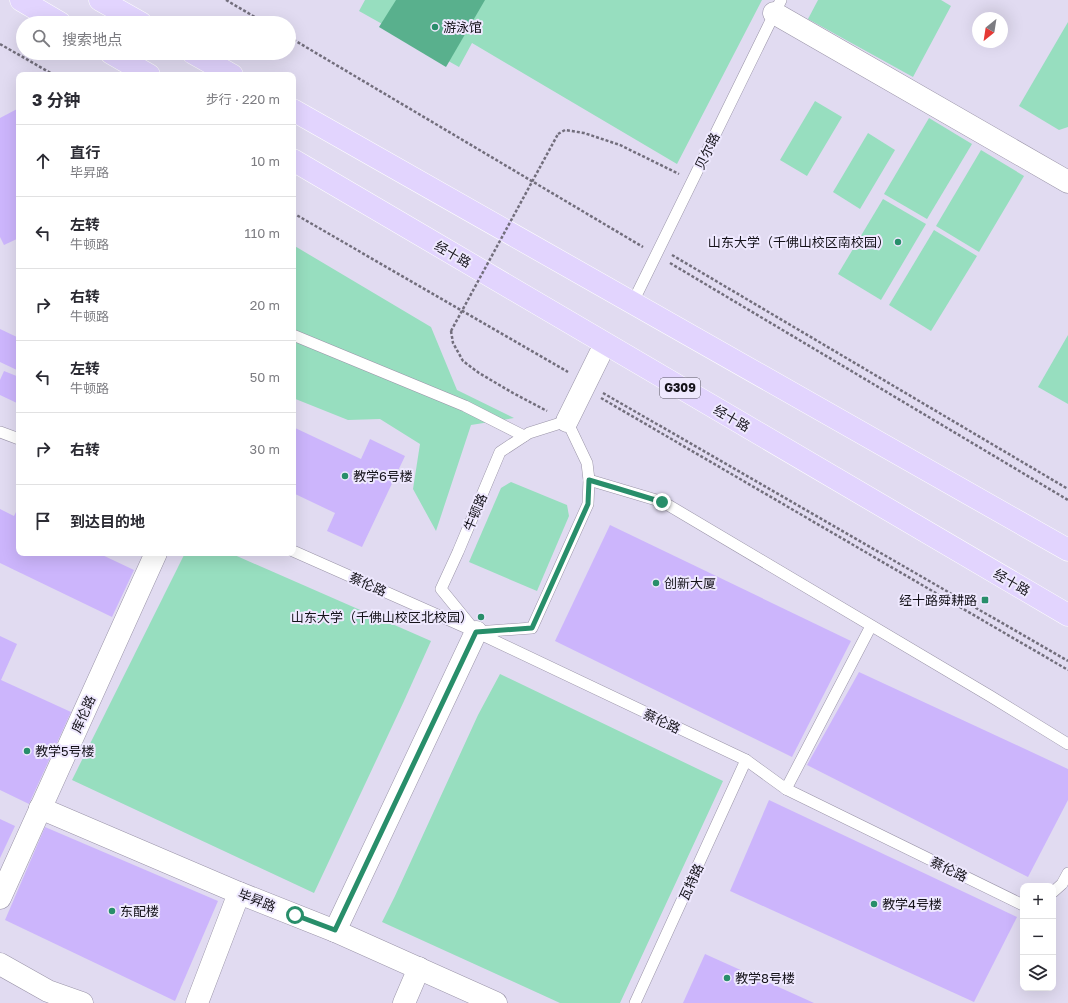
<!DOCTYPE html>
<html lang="zh">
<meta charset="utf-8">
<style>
body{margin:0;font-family:"Golos Text","Noto Sans SC",sans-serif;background:#f2f2f3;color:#2b2b33}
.controls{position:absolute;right:12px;bottom:12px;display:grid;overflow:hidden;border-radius:8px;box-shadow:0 4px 16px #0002}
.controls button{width:36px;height:36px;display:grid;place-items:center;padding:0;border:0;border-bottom:1px solid #e1e1e2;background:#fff;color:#2b2b33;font:20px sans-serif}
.compass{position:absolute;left:972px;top:12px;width:36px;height:36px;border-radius:50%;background:#fff;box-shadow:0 4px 16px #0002;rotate:210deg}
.stop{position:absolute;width:12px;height:12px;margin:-9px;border:3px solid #288e6a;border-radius:50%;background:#fff}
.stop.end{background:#288e6a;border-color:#fff;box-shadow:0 1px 4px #0008}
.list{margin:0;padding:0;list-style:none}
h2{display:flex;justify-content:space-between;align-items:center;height:52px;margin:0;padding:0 16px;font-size:17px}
h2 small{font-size:13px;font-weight:400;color:#7c7c81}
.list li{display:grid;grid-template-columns:26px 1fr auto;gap:12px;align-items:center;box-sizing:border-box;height:72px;padding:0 16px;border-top:1px solid #e1e1e2}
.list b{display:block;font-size:15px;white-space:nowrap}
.list p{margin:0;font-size:13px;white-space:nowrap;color:#7c7c81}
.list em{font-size:13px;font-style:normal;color:#7c7c81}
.icon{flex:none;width:22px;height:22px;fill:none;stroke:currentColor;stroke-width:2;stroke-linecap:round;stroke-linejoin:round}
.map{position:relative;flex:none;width:1068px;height:1003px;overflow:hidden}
.search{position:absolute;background:#fff;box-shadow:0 4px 16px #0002;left:16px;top:16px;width:280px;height:44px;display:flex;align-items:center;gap:10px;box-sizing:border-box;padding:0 14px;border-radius:22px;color:#7c7c81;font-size:15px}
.panel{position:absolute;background:#fff;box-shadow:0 4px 16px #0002;left:16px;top:72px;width:280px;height:484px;border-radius:8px}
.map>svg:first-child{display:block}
</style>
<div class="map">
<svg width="1068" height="1003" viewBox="0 0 1068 1003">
<rect width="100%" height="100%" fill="#e1dbf1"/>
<!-- green -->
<g fill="#97debf">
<polygon points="365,0 762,0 677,164 472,43 459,67 359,11"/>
<polygon points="818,0 941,0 951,6 913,77 808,19"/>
<polygon points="1068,22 1068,127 1059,130 1019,106"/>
<polygon points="815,101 842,117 807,176 780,160"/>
<polygon points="929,118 972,144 927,219 884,194"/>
<polygon points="868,133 895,150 860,209 833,192"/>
<polygon points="981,150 1024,176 979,252 936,226"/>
<polygon points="883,199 926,224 881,300 838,274"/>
<polygon points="934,230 977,256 931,331 889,305"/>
<polygon points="293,245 431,327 457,390 514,418 471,425 436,531 413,489 420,444 380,419 348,420 293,398"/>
<polygon points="1068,335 1068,404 1038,387"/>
<polygon points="511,482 567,505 569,516 537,591 469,562 501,488"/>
<polygon points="185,553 230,553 431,641 404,701 314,893 72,780"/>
<polygon points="500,674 723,781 620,1003 560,1003 382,922 395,896 478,715"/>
</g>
<!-- water -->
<polygon fill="#59b08d" points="396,0 485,0 446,67 379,27"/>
<!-- building -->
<g fill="#ccb5fc">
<polygon points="19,108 19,238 4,245 0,237 0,118"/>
<polygon points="0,329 19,338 19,371 0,362"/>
<polygon points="4,371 19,377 19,404 0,395 0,380"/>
<polygon points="293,427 361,459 370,439 405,456 362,547 327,531 335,513 293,493"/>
<polygon points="19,506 19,553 98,553 134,570 112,617 0,563 0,509 14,516"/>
<polygon points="610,525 851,641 792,757 555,641"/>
<polygon points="0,636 17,644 1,680 71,712 29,804 0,790"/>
<polygon points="859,672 1068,769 1068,800 1028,877 807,765"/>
<polygon points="769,800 1017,917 974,1002 730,891"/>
<polygon points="0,819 15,826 0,858"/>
<polygon points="45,827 218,901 175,1001 5,920"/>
<polygon points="705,954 814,1003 683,1003"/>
</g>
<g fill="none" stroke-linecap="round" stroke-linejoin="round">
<!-- service casing -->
<g stroke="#9a94a8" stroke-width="12">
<g id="service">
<polyline points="633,302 781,0"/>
<polyline points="293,335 465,406 524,436"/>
<polygon points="567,421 587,463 589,480 588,504 532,628 476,632 441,589 458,552 500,452 529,433"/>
<polyline points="0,432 19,439"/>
<polyline points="589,480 616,488 663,502 990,696 1068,744"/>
<polyline points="293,551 476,632 746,760 786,789 1023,905"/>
<polyline points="786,789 871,626"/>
<polyline points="1053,892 1062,884 1068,873"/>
<polyline points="635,1003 746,760"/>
</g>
</g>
<!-- minor casing -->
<g stroke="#9a94a8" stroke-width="23">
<g id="minor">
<polyline points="774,13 1068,182"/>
<polyline points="567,421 605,344"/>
<polyline points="40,808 239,893 335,931 496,1003"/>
<polyline points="0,898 156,553"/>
<polyline points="335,931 476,632"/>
<polyline points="0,964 48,991 82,1003"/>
<polyline points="197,1003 239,893"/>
<polyline points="404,1003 419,968"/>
</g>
</g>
<!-- trunk casing -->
<g stroke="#fff" stroke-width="23">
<g id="trunk">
<polyline points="21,0 60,23"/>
<polyline points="100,0 141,23"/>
<polyline points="111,53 149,75"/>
<polyline points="193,53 232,75"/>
<polyline points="293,110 1068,550"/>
<polyline points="293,160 1068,615"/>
</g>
</g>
<!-- path -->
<g stroke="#726e7c" stroke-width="2.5" stroke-dasharray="3 2" stroke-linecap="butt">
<polyline points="226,0 265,23"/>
<polyline points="289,37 643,247"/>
<polyline points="0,44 54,75"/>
<polyline points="558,134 565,130 584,133 620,145 679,174"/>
<polyline points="293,213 568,372"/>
<polyline points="672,255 1068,489"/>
<polyline points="670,263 1068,500"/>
<polyline points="451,331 453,343 463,361 479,373 513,393 547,411"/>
<polyline points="603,393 1068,661"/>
<polyline points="601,398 1068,670"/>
</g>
<!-- service -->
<use href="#service" stroke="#fff" stroke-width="11"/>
<!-- minor -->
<use href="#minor" stroke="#fff" stroke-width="22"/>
<!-- trunk -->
<use href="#trunk" stroke="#e2d4fe" stroke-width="22"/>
<!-- path-bridge -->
<polyline stroke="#726e7c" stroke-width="2.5" stroke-dasharray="3 2" stroke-linecap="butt" points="451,331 558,134"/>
</g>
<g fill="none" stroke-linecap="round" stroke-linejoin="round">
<!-- route -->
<polyline stroke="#288e6a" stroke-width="5" points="295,915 335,930 476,632 532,628 588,504 589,480 616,488 662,502"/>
</g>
<!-- markers -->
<g fill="#288e6a" stroke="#eee8fe" stroke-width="1.5">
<circle cx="435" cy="27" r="4"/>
<circle cx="898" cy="242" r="4"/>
<circle cx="345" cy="476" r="4"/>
<circle cx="656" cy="583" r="4"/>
<rect x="981" y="596" width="8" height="8" rx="2"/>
<circle cx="481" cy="617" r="4"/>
<circle cx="27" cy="751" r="4"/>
<circle cx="874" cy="904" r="4"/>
<circle cx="112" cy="911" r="4"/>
<circle cx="727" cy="978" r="4"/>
</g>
<g text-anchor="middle" stroke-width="4" stroke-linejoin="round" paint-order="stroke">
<!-- shield labels -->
<rect fill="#eee8fe" stroke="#55525e" stroke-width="1" x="660" y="378" width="40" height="20" rx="3"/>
<g font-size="12" font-weight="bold" fill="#141219">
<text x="680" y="392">G309</text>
</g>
<!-- poi labels -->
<g font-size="13" fill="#141219" stroke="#eee8fe" text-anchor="start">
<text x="443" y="32">游泳馆</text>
<text x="890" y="247" text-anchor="end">山东大学（千佛山校区南校园）</text>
<text x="353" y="481">教学6号楼</text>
<text x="664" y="588">创新大厦</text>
<text x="977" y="605" text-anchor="end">经十路舜耕路</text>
<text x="473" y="622" text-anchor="end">山东大学（千佛山校区北校园）</text>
<text x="35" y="756">教学5号楼</text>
<text x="882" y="909">教学4号楼</text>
<text x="120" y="916">东配楼</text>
<text x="735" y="983">教学8号楼</text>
</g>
<!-- street labels -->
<g font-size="13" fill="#141219" stroke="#eee8fe">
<text transform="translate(707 151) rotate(-64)" y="5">贝尔路</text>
<text transform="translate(453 254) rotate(30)" y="5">经十路</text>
<text transform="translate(732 418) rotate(30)" y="5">经十路</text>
<text transform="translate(475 512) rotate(-67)" y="5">牛顿路</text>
<text transform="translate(1012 582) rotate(30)" y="5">经十路</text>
<text transform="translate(368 584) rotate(24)" y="5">蔡伦路</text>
<text transform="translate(83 714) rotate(-66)" y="5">库伦路</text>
<text transform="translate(662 721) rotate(25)" y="5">蔡伦路</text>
<text transform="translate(949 869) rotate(26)" y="5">蔡伦路</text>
<text transform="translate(691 882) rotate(-65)" y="5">瓦特路</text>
<text transform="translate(257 900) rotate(21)" y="5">毕昇路</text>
</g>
</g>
</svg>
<div class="controls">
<button>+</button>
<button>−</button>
<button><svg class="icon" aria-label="layers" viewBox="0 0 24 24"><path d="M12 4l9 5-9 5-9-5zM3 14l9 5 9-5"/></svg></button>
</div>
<svg class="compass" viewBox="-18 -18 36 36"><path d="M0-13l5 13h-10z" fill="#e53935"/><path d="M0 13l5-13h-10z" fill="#7c7c81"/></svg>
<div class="stop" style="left:295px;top:915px"></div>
<div class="stop end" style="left:662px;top:502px"></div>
<div class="search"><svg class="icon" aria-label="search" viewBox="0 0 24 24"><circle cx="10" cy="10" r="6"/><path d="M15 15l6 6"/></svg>搜索地点</div>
<section class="panel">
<h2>3 分钟<small>步行 · 220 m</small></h2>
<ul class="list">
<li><svg class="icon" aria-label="ahead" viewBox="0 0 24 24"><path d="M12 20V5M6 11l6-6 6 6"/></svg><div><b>直行</b><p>毕昇路</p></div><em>10 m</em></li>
<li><svg class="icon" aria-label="left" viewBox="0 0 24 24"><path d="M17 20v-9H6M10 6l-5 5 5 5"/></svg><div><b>左转</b><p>牛顿路</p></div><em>110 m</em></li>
<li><svg class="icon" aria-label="right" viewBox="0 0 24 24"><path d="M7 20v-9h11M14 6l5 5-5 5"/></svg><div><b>右转</b><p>牛顿路</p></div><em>20 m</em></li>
<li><svg class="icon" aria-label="left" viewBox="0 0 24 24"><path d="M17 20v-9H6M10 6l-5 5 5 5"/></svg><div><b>左转</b><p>牛顿路</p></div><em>50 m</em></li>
<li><svg class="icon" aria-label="right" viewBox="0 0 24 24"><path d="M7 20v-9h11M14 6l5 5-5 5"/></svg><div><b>右转</b></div><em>30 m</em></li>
<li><svg class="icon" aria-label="arrive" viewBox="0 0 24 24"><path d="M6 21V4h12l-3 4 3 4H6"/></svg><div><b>到达目的地</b></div></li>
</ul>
</section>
</div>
